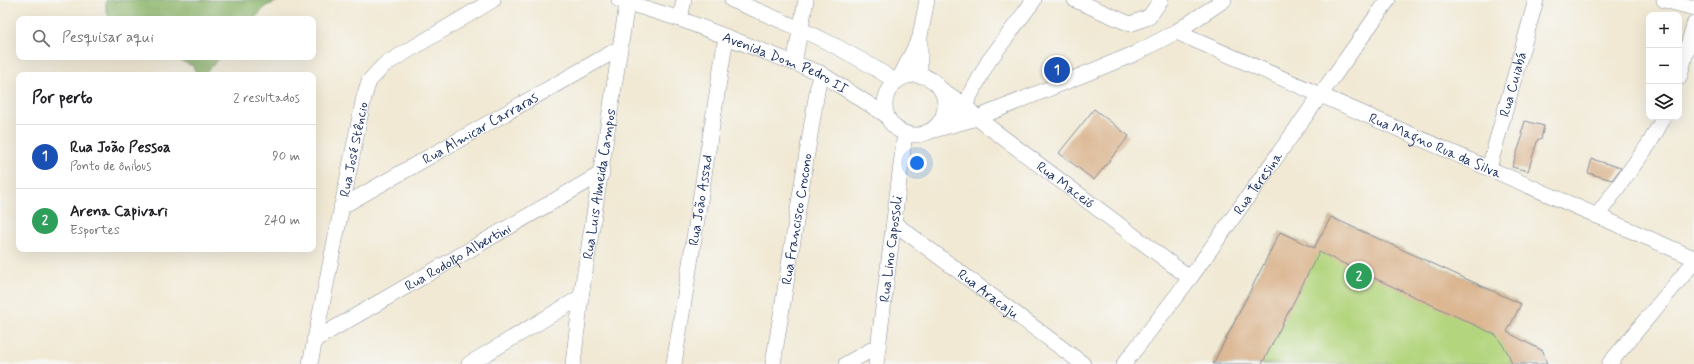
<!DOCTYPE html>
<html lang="pt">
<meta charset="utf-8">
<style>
body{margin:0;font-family:Mynerve,sans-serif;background:#f2f2f2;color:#202124}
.controls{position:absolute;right:12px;top:12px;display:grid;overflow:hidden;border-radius:8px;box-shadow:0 4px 16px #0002}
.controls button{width:36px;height:36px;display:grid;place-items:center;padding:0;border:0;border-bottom:1px solid #e0e0e0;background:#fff;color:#202124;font:20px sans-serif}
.you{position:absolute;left:917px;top:163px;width:14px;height:14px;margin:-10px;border:3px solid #fff;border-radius:50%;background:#1a73e8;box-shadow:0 0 0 6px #1a73e833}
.badge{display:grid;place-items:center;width:26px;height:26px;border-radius:50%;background:#0f766e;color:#fff;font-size:13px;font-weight:700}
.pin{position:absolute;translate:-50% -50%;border:2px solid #fff;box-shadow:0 1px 4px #0006}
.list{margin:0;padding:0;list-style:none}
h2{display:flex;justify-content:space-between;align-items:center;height:52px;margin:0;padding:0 16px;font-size:17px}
h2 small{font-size:13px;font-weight:400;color:#757577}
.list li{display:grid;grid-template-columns:26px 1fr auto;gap:12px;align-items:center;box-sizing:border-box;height:64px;padding:0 16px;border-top:1px solid #e0e0e0}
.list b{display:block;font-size:15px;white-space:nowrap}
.list p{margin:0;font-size:13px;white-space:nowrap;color:#757577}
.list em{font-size:13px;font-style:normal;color:#757577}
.icon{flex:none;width:22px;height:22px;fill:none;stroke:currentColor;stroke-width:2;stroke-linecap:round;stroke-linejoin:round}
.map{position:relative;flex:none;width:1694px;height:364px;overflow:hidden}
.search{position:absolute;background:#fff;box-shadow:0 4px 16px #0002;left:16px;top:16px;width:300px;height:44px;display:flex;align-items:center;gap:10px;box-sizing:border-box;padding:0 14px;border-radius:8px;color:#757577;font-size:15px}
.panel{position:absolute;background:#fff;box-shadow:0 4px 16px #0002;left:16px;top:72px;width:300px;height:180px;border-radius:8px}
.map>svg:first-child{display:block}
</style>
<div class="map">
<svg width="1694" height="364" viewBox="0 0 1694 364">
<rect width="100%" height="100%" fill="#f6f6f2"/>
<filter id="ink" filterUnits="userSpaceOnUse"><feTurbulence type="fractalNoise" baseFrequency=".025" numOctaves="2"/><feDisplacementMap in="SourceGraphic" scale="8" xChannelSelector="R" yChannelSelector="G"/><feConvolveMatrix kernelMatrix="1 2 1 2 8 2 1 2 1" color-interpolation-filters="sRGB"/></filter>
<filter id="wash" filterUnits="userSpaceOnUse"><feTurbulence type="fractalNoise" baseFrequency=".012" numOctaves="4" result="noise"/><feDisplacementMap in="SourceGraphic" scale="16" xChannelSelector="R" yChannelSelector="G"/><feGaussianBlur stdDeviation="0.9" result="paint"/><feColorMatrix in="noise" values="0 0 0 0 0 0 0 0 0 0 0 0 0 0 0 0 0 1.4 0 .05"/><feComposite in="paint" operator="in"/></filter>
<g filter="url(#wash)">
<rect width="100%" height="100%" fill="#f1e9d4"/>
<!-- green -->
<polygon fill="#b3d57e" stroke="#67826e" points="1331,217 1521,304 1507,332 1543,351 1547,364 1213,364 1280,232 1314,248"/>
<!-- forest -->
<g fill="#8eb66d" stroke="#547266">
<polygon points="106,0 280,0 266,6 254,19 110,19 106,10"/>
<polygon points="171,57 221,57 203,75 197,75 193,66"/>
</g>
<g id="blocks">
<!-- building -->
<g fill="#dbb691">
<polygon points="1094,109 1129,136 1094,180 1059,153"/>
<polygon points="1525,121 1544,126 1541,139 1538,139 1528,171 1512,167 1523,135 1521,134"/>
<polygon points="1592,159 1621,168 1612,180 1588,173"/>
<polygon points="1331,217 1521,304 1507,332 1543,351 1547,364 1512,364 1508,353 1496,335 1319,252 1262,364 1213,364 1280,232 1314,248"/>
</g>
</g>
</g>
<g filter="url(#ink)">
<use href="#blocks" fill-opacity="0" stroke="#868c99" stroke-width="1"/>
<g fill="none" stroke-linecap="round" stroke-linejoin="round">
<!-- minor casing -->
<g stroke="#868c99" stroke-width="16">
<g id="minor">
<path id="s1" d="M619 0 680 19 820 73 886 115"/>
<path d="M732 0C788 23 845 47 895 81"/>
<polyline points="1075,0 1130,24 1149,17 1161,0"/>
<polyline points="1664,0 1694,8"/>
<polyline points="680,19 684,0"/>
<path id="s2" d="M1176 32 1694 258"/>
<polyline points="794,63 806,0"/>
<circle cx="915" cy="105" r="30"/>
<polyline points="920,75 920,36 927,0"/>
<polyline points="1679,78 1694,24"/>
<polyline points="899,79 918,41"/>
<path id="s3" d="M942 90 965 105 977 118 1190 278"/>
<polyline points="938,125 965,105 988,62 1034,0"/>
<polyline points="927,132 977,118 1134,54 1176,32 1224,0"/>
<path id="s4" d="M1489 168 1536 0"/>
<path id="s5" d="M341 207 620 48"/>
<polyline points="1597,216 1649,144 1664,117"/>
<path id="s6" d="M894 223 1083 364"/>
<path id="s7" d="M314 340 602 173"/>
<path id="s8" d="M310 364 364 97 369 81 384 65 493 0"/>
<polyline points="469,364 581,297"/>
<path id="s9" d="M573 364 581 297 627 4"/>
<path id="s10" d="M674 364 726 37"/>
<path id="s11" d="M773 364 820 73"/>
<polyline points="846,364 878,346"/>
<path id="s12" d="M876 364 905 133"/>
<path id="s13" d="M1124 364 1190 278 1388 0"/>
<polyline points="1609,364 1694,262"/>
</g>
</g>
<!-- minor -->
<use href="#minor" stroke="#fff" stroke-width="15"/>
</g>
</g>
<g text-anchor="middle" stroke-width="3" stroke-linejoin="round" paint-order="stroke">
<!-- street labels -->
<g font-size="14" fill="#1b2f5e" stroke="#f6f6f2">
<text dy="5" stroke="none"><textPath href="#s1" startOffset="178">Avenida Dom Pedro II</textPath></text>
<text dy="5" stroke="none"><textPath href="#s4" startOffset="87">Rua Cuiabá</textPath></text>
<text dy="5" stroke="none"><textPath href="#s5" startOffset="160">Rua Almicar Carraras</textPath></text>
<text dy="5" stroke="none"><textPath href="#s2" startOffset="283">Rua Magno Rua da Silva</textPath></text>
<text dy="5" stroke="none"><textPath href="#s8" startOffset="219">Rua José Stêncio</textPath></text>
<text dy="5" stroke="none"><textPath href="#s13" startOffset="225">Rua Teresina</textPath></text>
<text dy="5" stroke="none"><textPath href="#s9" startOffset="182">Rua Luis Almeida Campos</textPath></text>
<text dy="5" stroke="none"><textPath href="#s3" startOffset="156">Rua Maceió</textPath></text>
<text dy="5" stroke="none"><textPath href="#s10" startOffset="166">Rua João Assad</textPath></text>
<text dy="5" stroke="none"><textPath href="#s11" startOffset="147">Rua Francisco Crocono</textPath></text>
<text dy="5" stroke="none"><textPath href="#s12" startOffset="116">Rua Lino Capossoli</textPath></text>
<text dy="5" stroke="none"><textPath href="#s7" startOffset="166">Rua Rodolfo Albertini</textPath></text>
<text dy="5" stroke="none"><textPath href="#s6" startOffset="118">Rua Aracaju</textPath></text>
</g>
</g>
</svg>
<div class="controls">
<button>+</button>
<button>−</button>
<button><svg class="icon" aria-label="layers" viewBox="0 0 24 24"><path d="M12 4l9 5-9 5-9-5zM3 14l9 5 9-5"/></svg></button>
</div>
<div class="you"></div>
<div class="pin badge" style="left:1057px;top:70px;background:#1a4fb4">1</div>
<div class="pin badge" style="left:1359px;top:276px;background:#2e9e5b">2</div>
<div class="search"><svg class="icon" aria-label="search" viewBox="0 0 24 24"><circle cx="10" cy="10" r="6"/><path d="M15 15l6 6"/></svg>Pesquisar aqui</div>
<section class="panel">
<h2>Por perto<small>2 resultados</small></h2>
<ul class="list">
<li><span class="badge" style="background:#1a4fb4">1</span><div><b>Rua João Pessoa</b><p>Ponto de ônibus</p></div><em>90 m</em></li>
<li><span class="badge" style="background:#2e9e5b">2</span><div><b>Arena Capivari</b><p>Esportes</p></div><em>240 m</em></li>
</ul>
</section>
</div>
